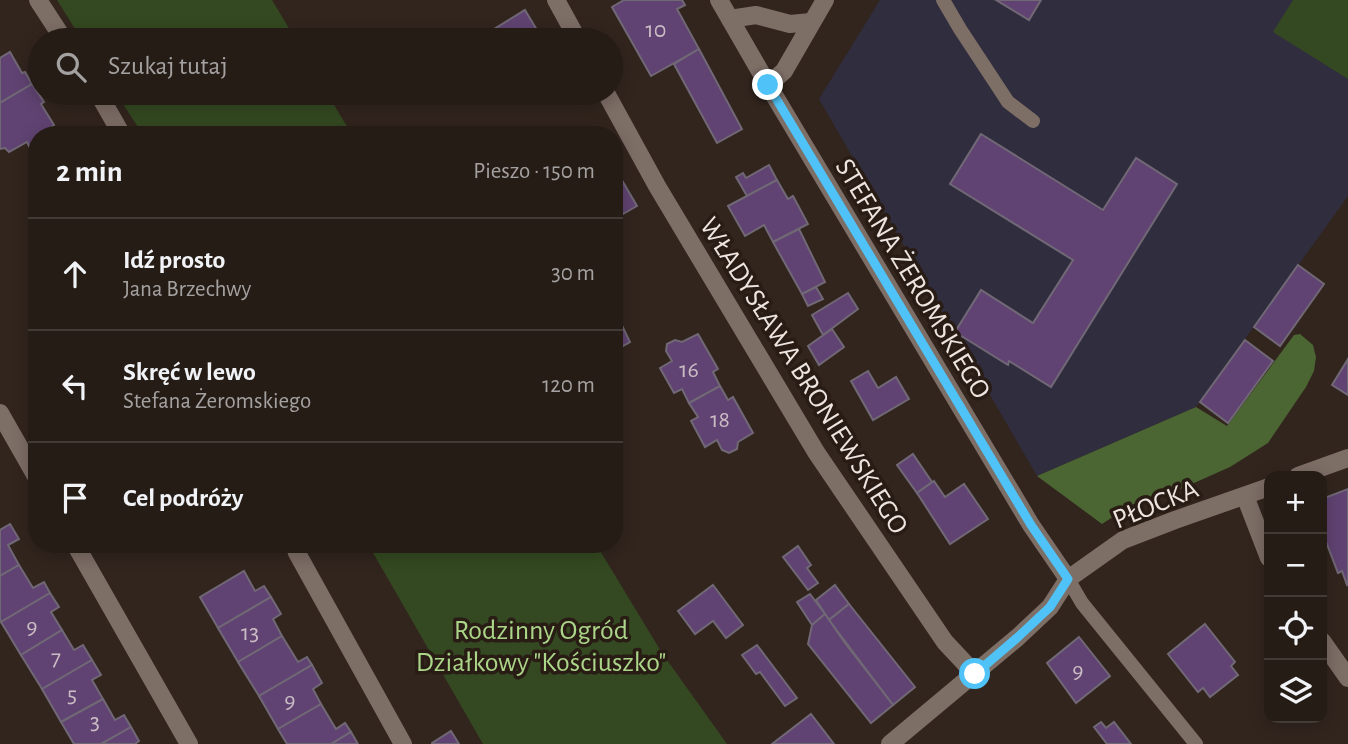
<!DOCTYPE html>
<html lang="pl">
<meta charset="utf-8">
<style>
body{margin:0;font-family:"Alegreya Sans",sans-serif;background:#322923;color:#f1f3f6}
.controls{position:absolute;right:21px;bottom:21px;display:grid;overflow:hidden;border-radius:14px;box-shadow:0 4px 18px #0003}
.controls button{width:63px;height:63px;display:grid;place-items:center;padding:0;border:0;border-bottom:2px solid #423a35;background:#261c16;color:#f1f3f6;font:35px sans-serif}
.stop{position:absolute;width:21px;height:21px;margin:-16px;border:5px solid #4fc3f7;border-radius:50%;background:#fff}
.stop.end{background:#4fc3f7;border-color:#fff;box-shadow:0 2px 7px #0008}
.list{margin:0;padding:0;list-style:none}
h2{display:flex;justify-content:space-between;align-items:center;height:91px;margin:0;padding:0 28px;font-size:30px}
h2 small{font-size:23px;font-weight:400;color:#a4a1a1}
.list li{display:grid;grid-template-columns:46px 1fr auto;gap:21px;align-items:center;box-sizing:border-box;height:112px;padding:0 28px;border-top:2px solid #423a35}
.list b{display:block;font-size:26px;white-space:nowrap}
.list p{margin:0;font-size:23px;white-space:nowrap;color:#a4a1a1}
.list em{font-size:23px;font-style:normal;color:#a4a1a1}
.icon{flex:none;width:38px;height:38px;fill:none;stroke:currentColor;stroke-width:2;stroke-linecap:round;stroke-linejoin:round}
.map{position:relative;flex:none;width:1348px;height:744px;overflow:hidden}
.search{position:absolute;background:#261c16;box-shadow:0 4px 18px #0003;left:28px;top:28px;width:595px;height:77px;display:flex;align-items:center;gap:18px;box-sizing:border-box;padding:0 24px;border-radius:38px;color:#a4a1a1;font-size:26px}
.panel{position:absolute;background:#261c16;box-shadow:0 4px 18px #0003;left:28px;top:126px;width:595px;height:427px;border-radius:28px}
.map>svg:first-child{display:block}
</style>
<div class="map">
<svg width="1348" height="744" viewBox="0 0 1348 744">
<rect width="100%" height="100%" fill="#32251e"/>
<!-- education -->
<polygon fill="#302d3e" points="880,0 1348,0 1348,196 1196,407 1037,476 819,99"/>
<!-- green -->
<g fill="#344921">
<polygon points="57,0 272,0 296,40 82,40"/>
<polygon points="1293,0 1348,0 1348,79 1273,32"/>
<polygon points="116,93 327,93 352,135 143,135"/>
<polygon points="368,544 596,544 662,653 727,744 483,744"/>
</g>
<!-- forest -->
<polygon fill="#4b6533" points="1300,334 1313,345 1316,357 1314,371 1306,387 1268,443 1230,467 1176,491 1131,505 1102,524 1037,476 1196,407 1227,426 1294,335"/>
<!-- building -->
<g fill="#604372" stroke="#706875" stroke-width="2">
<polygon points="624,0 682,0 685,5 677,9 699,49 651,76 612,7"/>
<polygon points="996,0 1041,0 1029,20"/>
<polygon points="525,10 543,40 483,40 481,37"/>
<polygon points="699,49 742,129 717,143 674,64"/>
<polygon points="10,52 22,73 25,72 32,84 0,103 0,58"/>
<polygon points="32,84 44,102 41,104 54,125 43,132 45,135 37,135 37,144 30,148 27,142 9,152 5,148 0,149 0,103"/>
<polygon points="981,134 1103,210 1136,158 1177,184 1051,387 1009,361 1008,365 955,332 981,290 1033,323 1073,260 950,184"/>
<polygon points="769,165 777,180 747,196 736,177 743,173 746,178"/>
<polygon points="616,170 637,206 614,219 614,171"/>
<polygon points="777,180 788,199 793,196 808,224 773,242 764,225 745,236 728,206"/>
<polygon points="799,229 825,282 802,294 773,242"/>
<polygon points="1298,265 1324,284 1280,346 1254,327"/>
<polygon points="816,287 823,299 808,306 802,294"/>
<polygon points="848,293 858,309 823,335 812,315"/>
<polygon points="614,309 630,342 614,351"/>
<polygon points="832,329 844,347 819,365 808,346"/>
<polygon points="698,334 718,369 713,372 720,386 689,403 682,389 674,393 660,368 672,361 666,351 667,344 675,340 682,342"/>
<polygon points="1245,340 1273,361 1228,423 1200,402"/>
<polygon points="1348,359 1348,395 1332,385"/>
<polygon points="868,371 878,388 896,377 909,399 873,420 851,381"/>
<polygon points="720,386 728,400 733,397 753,433 738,442 737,449 729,453 722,450 717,440 705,447 691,421 698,417 689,403"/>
<polygon points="913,454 932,482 917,493 897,465"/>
<polygon points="934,481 945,497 964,484 988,519 950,544 917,493"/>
<polygon points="1348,489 1348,584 1347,585 1342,571 1338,573 1322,531 1322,499"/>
<polygon points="10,524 19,539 8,545 19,565 0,576 0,530"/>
<polygon points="798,546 811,565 807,568 818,583 808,590 783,557"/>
<polygon points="19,565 33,588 44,582 50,593 1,622 0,619 0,576"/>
<polygon points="244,571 255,591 264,586 271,597 218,628 200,597"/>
<polygon points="713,585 743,625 726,638 713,621 695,634 678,611"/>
<polygon points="835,585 849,604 829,620 816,600"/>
<polygon points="50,593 59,607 51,612 62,630 21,655 1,622"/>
<polygon points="810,594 825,614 812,625 797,602"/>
<polygon points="271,597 281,614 273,619 282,636 238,662 218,628"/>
<polygon points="849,604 915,687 893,705 829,620"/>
<polygon points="825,614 845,643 893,705 871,723 808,644 812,625"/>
<polygon points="1205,624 1235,662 1231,666 1238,675 1210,697 1203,688 1198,692 1168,654"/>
<polygon points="62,630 74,650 83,645 92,660 42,689 21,655"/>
<polygon points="282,636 298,662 307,657 312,665 259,696 238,662"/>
<polygon points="1079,637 1110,676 1076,703 1047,663"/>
<polygon points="757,645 797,698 785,706 760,672 756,674 742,655"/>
<polygon points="92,660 101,675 92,680 103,699 61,722 42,689"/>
<polygon points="312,665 322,683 313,689 321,704 278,729 259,696"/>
<polygon points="103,699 115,720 124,715 131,727 101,744 74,744 61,722"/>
<polygon points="321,704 336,729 345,723 351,732 331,744 287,744 278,729"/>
<polygon points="811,714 834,744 772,744"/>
<polygon points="1101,722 1106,728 1114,722 1131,744 1107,744 1094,727"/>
<polygon points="131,727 139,741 135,744 101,744"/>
<polygon points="451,731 459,744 432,744 432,743"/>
<polygon points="351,732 358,744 331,744"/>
</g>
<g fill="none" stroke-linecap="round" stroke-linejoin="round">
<!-- service -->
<g stroke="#7d6e66" stroke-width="14">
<polyline points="943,0 960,29 1008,102 1033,121"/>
<polyline points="1068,579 1082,603 1196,744"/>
</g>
<!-- minor -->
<g stroke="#7d6e66" stroke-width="18">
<polyline points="38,0 64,40"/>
<polyline points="556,0 578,40"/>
<polyline points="719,0 768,85 1031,525 1068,579"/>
<polyline points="730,19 756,15 790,24 811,22"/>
<polyline points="768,85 784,71 825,0"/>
<polyline points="98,93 122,135"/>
<polyline points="606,93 657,186 816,452 945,642 975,674"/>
<polyline points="0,413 37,478"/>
<polyline points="1298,476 1348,458"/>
<polyline points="1245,496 1269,558"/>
<polyline points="75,544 189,744"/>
<polyline points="294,544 297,553 403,744"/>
<polyline points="1322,641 1348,678"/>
<polyline points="890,744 1018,637 1050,607 1068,579 1123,540 1175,520 1269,487"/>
</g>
</g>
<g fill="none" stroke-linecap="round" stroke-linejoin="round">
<!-- route -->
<polyline stroke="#4fc3f7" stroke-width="9" points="768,85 1031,525 1068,579 1050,607 1018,637 975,674"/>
</g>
<g text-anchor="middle" stroke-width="7" stroke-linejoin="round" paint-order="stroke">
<!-- number labels -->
<g font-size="24" fill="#cabcc4">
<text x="656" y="37">10</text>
<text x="689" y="377">16</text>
<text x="720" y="427">18</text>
<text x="32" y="634">9</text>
<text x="250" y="640">13</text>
<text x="56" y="665">7</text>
<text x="1078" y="678">9</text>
<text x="72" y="702">5</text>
<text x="290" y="708">9</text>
<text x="95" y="729">3</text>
</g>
<!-- street labels -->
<g font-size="28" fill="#eee5e0" stroke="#281c15">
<text transform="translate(914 278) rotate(59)" y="10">STEFANA ŻEROMSKIEGO</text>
<text transform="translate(805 375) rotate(58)" y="10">WŁADYSŁAWA BRONIEWSKIEGO</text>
<text transform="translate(1155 503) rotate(-22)" y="10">PŁOCKA</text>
</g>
<!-- park labels -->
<g font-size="28" fill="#abd588" stroke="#281c15">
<text x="541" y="639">Rodzinny Ogród<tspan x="541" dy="32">Działkowy "Kościuszko"</tspan></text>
</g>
</g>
</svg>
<div class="controls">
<button>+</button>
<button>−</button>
<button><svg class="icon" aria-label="locate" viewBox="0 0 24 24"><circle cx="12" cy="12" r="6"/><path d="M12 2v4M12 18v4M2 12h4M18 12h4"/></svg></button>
<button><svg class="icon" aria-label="layers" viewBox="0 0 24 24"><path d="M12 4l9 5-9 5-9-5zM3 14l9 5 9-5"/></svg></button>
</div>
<div class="stop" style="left:975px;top:674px"></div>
<div class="stop end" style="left:768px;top:85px"></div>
<div class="search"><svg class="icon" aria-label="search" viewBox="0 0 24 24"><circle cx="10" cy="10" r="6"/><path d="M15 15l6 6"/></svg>Szukaj tutaj</div>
<section class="panel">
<h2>2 min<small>Pieszo · 150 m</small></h2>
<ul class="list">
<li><svg class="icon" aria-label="ahead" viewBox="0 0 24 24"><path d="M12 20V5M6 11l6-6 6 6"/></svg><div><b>Idź prosto</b><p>Jana Brzechwy</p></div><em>30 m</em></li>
<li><svg class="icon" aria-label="left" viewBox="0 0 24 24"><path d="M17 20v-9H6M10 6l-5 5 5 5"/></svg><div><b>Skręć w lewo</b><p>Stefana Żeromskiego</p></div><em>120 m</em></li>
<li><svg class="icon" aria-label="arrive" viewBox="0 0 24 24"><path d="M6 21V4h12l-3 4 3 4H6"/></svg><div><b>Cel podróży</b></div></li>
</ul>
</section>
</div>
